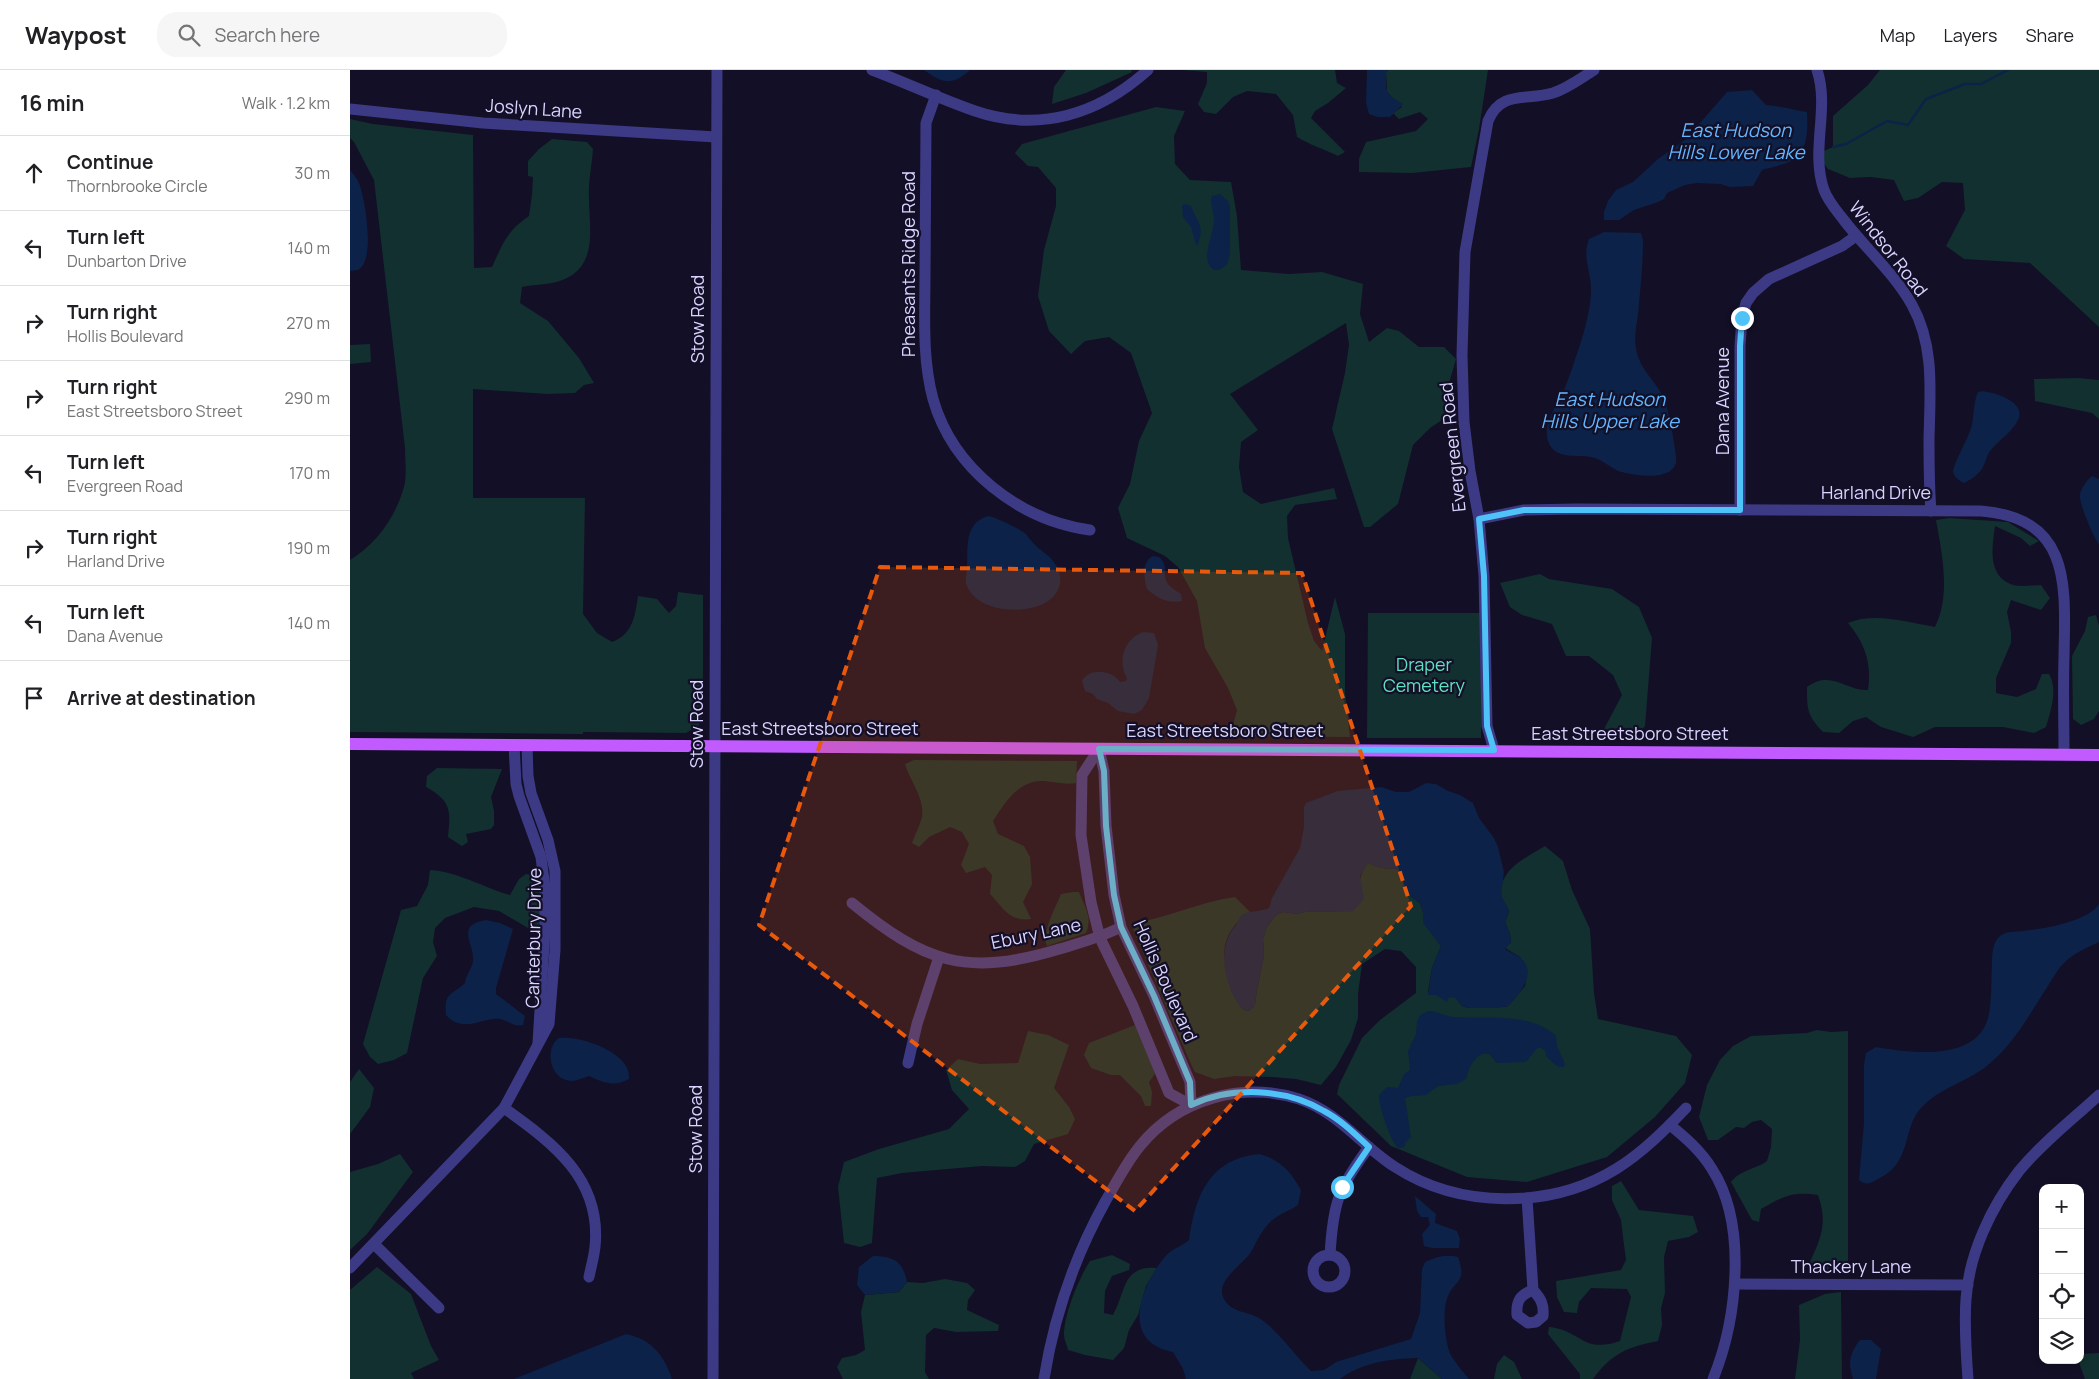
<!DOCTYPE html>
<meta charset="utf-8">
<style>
body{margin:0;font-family:Manrope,sans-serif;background:#f6f6f6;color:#202124}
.controls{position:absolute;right:15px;bottom:15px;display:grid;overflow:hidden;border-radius:10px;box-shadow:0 2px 8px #0003}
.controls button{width:45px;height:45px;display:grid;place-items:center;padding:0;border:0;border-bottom:1px solid #e0e0e0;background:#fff;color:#202124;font:25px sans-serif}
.stop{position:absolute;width:15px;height:15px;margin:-11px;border:4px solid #4fc3f7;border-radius:50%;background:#fff}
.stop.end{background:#4fc3f7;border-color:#fff;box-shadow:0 1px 5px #0008}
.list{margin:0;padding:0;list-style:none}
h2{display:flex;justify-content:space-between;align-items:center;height:65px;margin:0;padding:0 20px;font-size:21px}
h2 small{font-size:16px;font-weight:400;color:#757577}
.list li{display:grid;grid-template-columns:32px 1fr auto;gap:15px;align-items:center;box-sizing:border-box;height:75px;padding:0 20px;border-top:1px solid #e0e0e0}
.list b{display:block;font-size:19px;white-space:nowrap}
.list p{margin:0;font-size:16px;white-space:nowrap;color:#757577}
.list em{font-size:16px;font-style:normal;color:#757577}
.icon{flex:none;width:28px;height:28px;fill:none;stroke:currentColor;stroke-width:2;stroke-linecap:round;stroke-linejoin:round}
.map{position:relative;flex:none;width:1749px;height:1309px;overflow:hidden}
header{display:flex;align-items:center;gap:30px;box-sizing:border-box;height:70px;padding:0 25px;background:#fff;border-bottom:1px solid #e0e0e0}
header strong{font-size:24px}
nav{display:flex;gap:28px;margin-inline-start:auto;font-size:18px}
.search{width:350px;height:45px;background:#f6f6f6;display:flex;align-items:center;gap:12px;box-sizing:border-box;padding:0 18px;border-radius:20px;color:#757577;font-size:19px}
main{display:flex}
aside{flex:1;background:#fff}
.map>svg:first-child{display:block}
</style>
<header>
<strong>Waypost</strong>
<div class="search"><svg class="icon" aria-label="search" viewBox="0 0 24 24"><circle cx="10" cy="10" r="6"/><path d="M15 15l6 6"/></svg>Search here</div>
<nav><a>Map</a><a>Layers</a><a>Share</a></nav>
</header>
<main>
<aside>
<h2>16 min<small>Walk · 1.2 km</small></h2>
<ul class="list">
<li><svg class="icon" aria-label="ahead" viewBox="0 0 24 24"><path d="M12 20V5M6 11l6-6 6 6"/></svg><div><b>Continue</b><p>Thornbrooke Circle</p></div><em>30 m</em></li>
<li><svg class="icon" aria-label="left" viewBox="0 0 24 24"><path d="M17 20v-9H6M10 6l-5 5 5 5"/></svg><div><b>Turn left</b><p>Dunbarton Drive</p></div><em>140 m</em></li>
<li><svg class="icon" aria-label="right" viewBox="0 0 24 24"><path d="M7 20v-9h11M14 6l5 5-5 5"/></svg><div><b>Turn right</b><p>Hollis Boulevard</p></div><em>270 m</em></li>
<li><svg class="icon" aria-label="right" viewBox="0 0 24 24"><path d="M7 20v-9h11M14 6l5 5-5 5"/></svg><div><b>Turn right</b><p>East Streetsboro Street</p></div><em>290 m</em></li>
<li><svg class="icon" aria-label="left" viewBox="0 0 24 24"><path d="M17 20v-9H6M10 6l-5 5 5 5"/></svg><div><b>Turn left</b><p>Evergreen Road</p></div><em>170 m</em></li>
<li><svg class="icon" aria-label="right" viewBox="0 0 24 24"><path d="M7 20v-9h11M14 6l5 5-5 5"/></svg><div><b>Turn right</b><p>Harland Drive</p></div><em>190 m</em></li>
<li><svg class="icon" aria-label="left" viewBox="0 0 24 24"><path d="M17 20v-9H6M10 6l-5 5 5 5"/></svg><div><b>Turn left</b><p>Dana Avenue</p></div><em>140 m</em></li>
<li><svg class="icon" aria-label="arrive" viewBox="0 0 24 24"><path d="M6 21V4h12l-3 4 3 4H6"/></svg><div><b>Arrive at destination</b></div></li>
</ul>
</aside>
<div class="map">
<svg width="1749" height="1309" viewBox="0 0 1749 1309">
<rect width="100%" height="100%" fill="#130f26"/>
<!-- green -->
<g fill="#12302f">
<polygon points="716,0 781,0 782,2 736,23 702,34 704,17"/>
<path d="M833 0H985L987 13 996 18 978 33 965 41 961 48 995 82 988 86C974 79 960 75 947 67L943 45 926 24 897 21 883 27 866 44 854 42 848 34 857 13V2Z"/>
<polygon points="1038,0 1138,0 1129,59 1121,97 1062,103 1009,102 1009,89 1016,72 1066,61 1078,49 1070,42 1049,49 1043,43 1052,37 1037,22 1036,2"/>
<polygon points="1530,0 1749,0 1749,257 1680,193 1614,189 1596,176 1615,140 1613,113 1592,112 1568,128 1554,131 1544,110 1521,107 1500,108 1478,99 1467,84 1483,77 1483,46 1518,15"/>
<polygon points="806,37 835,41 824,66 825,94 840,110 881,112 887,146 891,200 939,204 972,202 1013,214 1010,244 1019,272 1037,258 1049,261 1069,277 1094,277 1106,289 1096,324 1098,346 1080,358 1063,375 1048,434 1020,457 1014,457 982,359 995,303 999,275 996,253 880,324 908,360 891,372 889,397 893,422 911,434 984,418 987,429 945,435 937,446 938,468 958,553 964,571 972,581 985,527 995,564 995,622 1000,667 880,666 887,640 878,618 855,578 847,531 828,497 815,486 777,468 768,438 780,414 789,371 802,343 781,283 759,267 735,271 721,284 699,261 688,226 694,180 706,136 706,118 688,97 678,96 665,83 672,74"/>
<path d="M0 49 23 54 123 65 124 198 142 197C153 173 157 161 179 146L182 125 183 107 178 106V91L189 79 202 69 237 72 243 79C242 95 238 112 239 128 239 157 248 192 217 208 204 215 186 214 172 217L170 233 198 251 229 288 244 313 234 315 225 323 197 324 123 319V428H235L233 544 247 563 262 572C283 564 285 546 288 526L307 529 319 543 326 536 328 522 353 525V644L349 655 336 663 233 662V664L0 662V490C27 473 45 448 54 417 57 406 55 390 55 378L24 110 4 72 0 68Z"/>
<polygon points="20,274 21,292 0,294 0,275"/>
<polygon points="1728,308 1749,310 1749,349 1742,343 1685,331 1684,309"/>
<path d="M1599 448 1658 452 1689 471 1680 476 1671 468 1645 456C1642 478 1637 506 1663 515 1671 517 1683 515 1691 515L1700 528 1691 540 1661 530 1657 542 1661 562V573L1646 608V623L1667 627 1686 619 1692 604H1699C1708 619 1701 640 1696 657L1684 663 1653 657H1585L1563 667 1531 657 1516 647 1503 651 1489 663 1473 662C1457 645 1457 640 1457 617 1482 599 1497 622 1518 620 1522 594 1515 573 1498 553 1524 542 1557 552 1585 557 1601 525 1592 484 1586 450Z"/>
<polygon points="1190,504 1199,509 1262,519 1289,537 1302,568 1295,656 1291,661 1254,659 1272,625 1263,605 1239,586 1216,586 1202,554 1172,545 1160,537 1150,513"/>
<polygon points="1018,543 1131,543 1131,668 1017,668"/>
<polygon points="1746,545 1749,556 1749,641 1744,649 1731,655 1723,649 1722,586 1735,561 1738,547"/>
<path d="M564 690 727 691 726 713C715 715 705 712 694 711 669 709 655 733 643 751L648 764 674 776 680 787 682 814 673 832 681 849C658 852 653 837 640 824L642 805 635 797 616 803 611 795 619 774 612 762 600 757 579 767 569 777 562 773C565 765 570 755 572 747 575 728 560 711 555 694Z"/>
<path d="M87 698 152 699 141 727 144 741V755L141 759 116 764 118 772 112 776 98 767C101 740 101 731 76 717L77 706Z"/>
<path d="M1195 776 1213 791 1222 820 1240 859 1244 923 1248 949 1326 966 1342 985 1335 1013 1305 1047 1257 1087 1177 1112 1117 1107 1041 1076 987 1024 989 1015 1012 968 1030 950 1066 923V897L1051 881 1035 879 1012 894 1008 924V948L1001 970 986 997 971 1015 946 1009 922 1007 885 1006 864 1009 845 1002 840 992 781 854C816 848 849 832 885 827L900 842C891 845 891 849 885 855 863 881 880 911 892 939L899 941 905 935 906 926 914 885 913 869 917 857 925 846 933 842 947 844 955 842 1003 841C1006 827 1009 803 1018 793L1031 798 1046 799 1054 806V818L1055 822 1070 833 1073 842 1074 853 1091 876 1082 898 1078 922 1086 925 1105 927 1112 936 1119 938 1154 937 1158 936 1175 916 1177 904 1170 887 1155 878 1161 872 1160 864 1155 852 1159 841C1157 835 1151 830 1151 823 1150 799 1177 787 1195 776Z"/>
<path d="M80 800C109 802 132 817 160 825L169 809 176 804 189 806 191 825 189 862 178 858 149 841 124 837 95 848 85 858 83 872 87 886 73 908 57 983 44 990 28 994 20 987 13 974 51 840 67 836 78 815Z"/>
<path d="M723 822H729C735 837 743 848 736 863L697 876C691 863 706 837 711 824Z"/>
<polygon points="785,955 803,993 805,1004 799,1012 802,1022 801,1036 795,1036 791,1026 770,1005 761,1005 741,998 734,985 739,973"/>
<path d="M1467 960 1481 962 1498 961V1198L1479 1203 1463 1202 1459 1194C1471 1168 1478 1153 1468 1125 1442 1121 1434 1126 1411 1139L1409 1152 1402 1150 1381 1112C1390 1100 1406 1099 1417 1091L1421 1077 1422 1059 1411 1050 1402 1052 1394 1058 1386 1057 1368 1070H1358L1349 1047 1357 1015 1370 990 1383 976 1401 966 1457 963Z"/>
<polygon points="678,961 698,965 719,975 704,1018 719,1037 725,1049 718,1064 684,1074 675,1091 665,1097 632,1096 552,1103 527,1108 522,1173 510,1177 494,1173 488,1117 494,1092 529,1079 599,1059 619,1039 602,1020 596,1000 608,989 630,994 668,993"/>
<polygon points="9,999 24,1018 20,1037 0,1064 0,1012"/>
<polygon points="50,1084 63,1102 17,1164 0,1180 0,1102 28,1094"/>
<path d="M1271 1111 1289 1140 1343 1146 1348 1162 1339 1167 1318 1171 1314 1187 1315 1223 1311 1238 1312 1255 1308 1271C1278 1277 1262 1283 1243 1309H1230V1304L1198 1264 1199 1257C1231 1260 1232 1284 1270 1271L1281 1227 1277 1219 1241 1218 1229 1232 1227 1243 1214 1242 1207 1227 1206 1211 1271 1200 1276 1190 1273 1167 1271 1150 1262 1130V1116Z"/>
<path d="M762 1185 780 1194 779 1200 762 1206 755 1221 754 1243 763 1245C776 1222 772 1195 807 1198L796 1216 788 1245 779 1260 774 1278 763 1290 735 1285 718 1280C717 1275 714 1270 714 1265 714 1244 729 1208 740 1191Z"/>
<polygon points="27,1197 61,1224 81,1276 89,1290 61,1303 64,1309 0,1309 0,1220"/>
<polygon points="595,1209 617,1213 625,1220 618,1230 617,1240 649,1255 648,1261 606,1262 584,1258 576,1265 575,1302 579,1309 493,1309 487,1297 492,1288 506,1285 515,1280 511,1242 515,1225 549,1222 557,1212 573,1213"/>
<polygon points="1491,1222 1492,1309 1445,1309 1450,1270 1449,1235 1475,1224"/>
<polygon points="1749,1283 1749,1309 1735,1309 1728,1290 1730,1290 1730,1284"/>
<polygon points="1154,1285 1164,1292 1172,1309 1144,1309 1147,1294"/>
<polygon points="1068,1288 1092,1309 1060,1309"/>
</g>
<!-- water -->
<g fill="#0c2248">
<path d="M574 0H620C602 16 593 14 574 0Z"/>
<path d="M1017 0H1038L1036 2C1036 26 1035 22 1053 34L1040 47H1028L1019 44 1016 33Z"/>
<path d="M1402 20 1416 35C1430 36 1443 40 1457 42 1458 58 1458 81 1443 90 1435 95 1421 97 1412 100L1403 116 1380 117 1370 114 1347 113 1335 115 1317 123 1314 129 1308 132 1284 140 1269 150H1254V142L1258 131 1266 120 1283 112 1308 89 1336 69 1377 22Z"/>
<path d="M0 100C3 104 7 108 9 113 15 128 26 191 8 200 7 200 1 201 0 201Z"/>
<path d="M870 124 878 131 880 137V184L877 195 869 200H864C849 192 863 166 864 152 864 144 861 137 861 129L862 126Z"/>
<path d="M834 134 841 136C847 153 855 154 848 174L846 175 841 157 833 147 832 136Z"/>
<path d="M1254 162 1291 163 1293 170C1293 191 1291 213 1289 234 1288 254 1281 269 1289 289 1295 305 1309 315 1315 331 1318 338 1328 388 1326 393 1320 412 1285 405 1271 402 1262 399 1254 391 1245 388 1230 383 1205 392 1198 371 1192 353 1210 331 1216 315 1222 299 1228 281 1233 265 1237 251 1241 234 1241 220 1241 200 1232 188 1239 169Z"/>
<path d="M1632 321C1648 323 1682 334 1665 355 1658 365 1648 371 1640 381 1637 385 1636 390 1634 395 1630 404 1622 409 1614 413 1610 411 1604 407 1603 402 1603 395 1617 370 1620 361 1625 349 1622 335 1628 322Z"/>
<path d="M1742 406 1749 409V474C1744 469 1729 433 1730 426 1730 419 1737 410 1742 406Z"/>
<path d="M638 446C646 447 670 459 676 464 679 468 682 472 686 476 691 481 699 485 703 491 719 511 707 531 685 537 664 543 627 540 617 516 614 511 617 504 617 497 618 477 614 453 638 446Z"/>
<path d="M803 486 809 487C818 495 813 500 816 510 817 516 827 521 831 524L832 531C818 534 807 528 797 519 794 508 791 492 803 486Z"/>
<path d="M793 562 804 563 808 575 799 628 792 640 784 644 768 641 758 633 747 629 743 624 735 621 732 611C739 597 763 600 770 612L776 611 777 608C767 591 774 569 793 562Z"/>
<path d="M1076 713 1086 714 1098 721 1110 725 1123 733 1129 748 1144 768 1148 777 1154 802 1151 825 1159 841 1155 852 1160 864 1161 872 1155 879C1160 883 1167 884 1172 889 1187 904 1169 925 1158 936L1147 938H1119L1112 936 1105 927 1098 928 1097 932 1086 925H1078L1082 898 1091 876 1073 853V842L1070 833 1055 822 1053 814 1054 805 1046 799 1031 798 1018 793 1010 806 1014 829 1003 841 955 842 947 844 933 842 925 846 917 857 913 869 914 885 906 926 905 935 899 941 892 939C874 917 866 877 886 855 888 852 889 847 892 845 899 840 911 842 919 838L922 828 950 778 954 757V737L956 733 988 721 1031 717 1046 722H1059Z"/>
<path d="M1749 834V872C1738 877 1725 883 1716 891 1707 899 1701 912 1694 922 1678 947 1662 976 1638 995 1619 1011 1592 1017 1574 1035 1550 1057 1565 1093 1526 1110 1520 1114 1515 1115 1509 1110L1514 1053V994L1516 983 1526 977C1560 983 1626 992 1638 948 1642 932 1641 911 1642 894 1642 885 1642 873 1650 866 1656 861 1664 862 1672 861 1693 859 1737 852 1749 834Z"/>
<path d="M136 850 150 853 163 859 146 918V924L175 946 173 955C164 957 159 951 150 949 134 946 114 965 96 945 94 922 101 926 115 913 116 904 122 899 123 891 125 874 104 855 136 850Z"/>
<path d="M1078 941C1087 941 1095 946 1104 947 1135 949 1182 942 1206 966L1207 976 1215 994 1214 997C1205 998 1202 991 1196 986L1195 980 1188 977 1176 992 1147 993 1139 984H1132C1122 990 1119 998 1116 1009L1107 1014 1088 1016 1076 1025 1062 1026 1055 1028 1061 1067 1055 1073V1077L1048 1078C1041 1072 1028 1035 1029 1025L1037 1017 1048 1018 1054 1004 1060 1000 1058 981 1066 964 1067 951 1070 945Z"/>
<path d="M209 968C230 965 283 983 279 1009 264 1017 254 1013 239 1006 232 1008 224 1013 216 1010 199 1005 195 977 209 968Z"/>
<path d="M909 1084C930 1089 941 1102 951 1120L948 1135C941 1140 932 1143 925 1148 913 1157 908 1169 901 1182 893 1195 864 1211 874 1229 881 1242 895 1241 907 1247 925 1256 946 1287 961 1301L974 1300 986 1292 1061 1269 1070 1243 1072 1199 1075 1192C1085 1187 1097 1184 1108 1187 1118 1214 1103 1210 1097 1229 1092 1242 1095 1276 1102 1287 1107 1295 1113 1302 1119 1309H1092L1068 1288C1040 1289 1013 1292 990 1309H836L833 1299 823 1282C770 1272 790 1217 814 1188 820 1179 831 1177 839 1170 845 1126 859 1089 909 1084Z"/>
<polygon points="1065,1126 1086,1144 1085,1153 1107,1161 1110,1169 1109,1178 1082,1178 1074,1176 1072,1164 1080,1155 1078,1147 1071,1147 1067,1141"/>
<path d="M523 1186C543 1186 553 1191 557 1212L549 1222 515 1225 507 1215 509 1197Z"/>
<path d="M276 1264C301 1269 314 1285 322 1309H164Z"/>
<path d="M1510 1270H1521L1531 1279 1526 1309H1503C1498 1293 1499 1284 1510 1270Z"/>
</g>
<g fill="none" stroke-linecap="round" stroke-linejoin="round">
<!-- stream -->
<polyline stroke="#0c2248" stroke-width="2.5" points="1483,77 1496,74 1537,51 1558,55 1576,29 1615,14 1631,14 1658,0"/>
<!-- minor -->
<g stroke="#3d3a85" stroke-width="11">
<path d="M522 0C557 13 590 29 625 41 690 63 749 44 798 0"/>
<path d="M1467 0C1480 39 1460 80 1474 120 1478 131 1486 140 1493 149 1515 178 1544 203 1562 235 1585 276 1580 323 1579 369 1579 393 1579 417 1581 441"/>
<path d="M586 25 576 53C576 104 575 154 575 205 575 246 572 288 583 329 603 399 669 450 740 460"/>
<polyline points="0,39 133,53 366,67"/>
<polyline points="1390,440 1390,276 1392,248 1396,233 1403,223 1419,209 1492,176 1506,166"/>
<path d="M1129 449 1174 440 1226 439 1631 441C1723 448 1715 518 1714 588 1713 620 1714 652 1714 684"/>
<polyline points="164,675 166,714 169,726 191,787 195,818 195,859 188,973"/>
<polyline points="749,679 732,705 731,765 741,832 750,868 783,936 819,1023 841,1035"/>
<polyline points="749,679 754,701 756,756 764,825 771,857 804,926 840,1012 841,1035"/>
<path d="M1144 680 1137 656 1134 506 1129 449 1120 401 1114 352 1112 285 1115 182 1138 51C1151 20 1176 31 1203 23 1218 18 1231 8 1244 0"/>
<path d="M502 833C574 892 615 907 706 880 729 873 750 868 771 857"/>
<polyline points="558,993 567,954 589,887"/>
<path d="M154 1038C203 1073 252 1109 245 1177 244 1187 241 1197 239 1207"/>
<path d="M1320 1055C1336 1068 1351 1081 1362 1099 1398 1155 1387 1250 1363 1309"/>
<path d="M1177 1128 1183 1220C1170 1225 1166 1231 1167 1245L1178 1253 1186 1252 1193 1246C1194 1234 1191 1229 1183 1220"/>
<polyline points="24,1174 89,1238"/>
<path d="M980 1185C983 1133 988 1119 1019 1077"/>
<circle cx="979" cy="1201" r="16"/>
<polyline points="0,1198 154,1038 199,954 205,880 205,801 198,770 181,723 178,706 177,675"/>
<polyline points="1385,1214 1618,1215"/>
<polyline points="363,1309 367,0"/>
<path d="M694 1309C704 1246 724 1188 755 1132 766 1113 776 1093 790 1076 828 1029 892 1011 949 1029 988 1042 1011 1075 1045 1097 1110 1139 1201 1139 1266 1099 1292 1083 1315 1060 1336 1038"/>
<path d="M1618 1309C1616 1282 1614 1256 1616 1229 1619 1184 1641 1137 1669 1101 1692 1073 1722 1050 1749 1025"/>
</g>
<!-- major -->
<polyline stroke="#c25bff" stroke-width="12" points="0,674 1749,685"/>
</g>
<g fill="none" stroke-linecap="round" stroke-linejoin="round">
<!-- route -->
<path stroke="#4fc3f7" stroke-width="6" d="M992 1117 1019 1077C1005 1064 991 1050 974 1041 936 1018 881 1016 841 1035L840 1012 804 926 771 857 764 825 756 756 754 701 749 679 1144 680 1137 656 1134 506 1129 449 1174 440H1390V276L1392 248"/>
</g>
<!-- marked area -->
<path fill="#e8590c" fill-opacity="0.2" stroke="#e8590c" stroke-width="4" stroke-dasharray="10 6" stroke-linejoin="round" d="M530 497 952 503 1061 836 785 1141 409 855Z"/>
<g text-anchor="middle" stroke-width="4.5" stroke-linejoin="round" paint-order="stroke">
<!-- street labels -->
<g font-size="18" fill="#d9d4ff" stroke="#130f26">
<text transform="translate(184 39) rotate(4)" y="6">Joslyn Lane</text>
<text transform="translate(1538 179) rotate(52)" y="6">Windsor Road</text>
<text transform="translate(559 194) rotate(-90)" y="6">Pheasants Ridge Road</text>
<text transform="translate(348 249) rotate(-90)" y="6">Stow Road</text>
<text transform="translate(1373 331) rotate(-90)" y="6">Dana Avenue</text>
<text transform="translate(1103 377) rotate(-96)" y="6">Evergreen Road</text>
<text x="1526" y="429">Harland Drive</text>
<text transform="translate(347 654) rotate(-90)" y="6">Stow Road</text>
<text x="470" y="665">East Streetsboro Street</text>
<text x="875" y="667">East Streetsboro Street</text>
<text x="1280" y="670">East Streetsboro Street</text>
<text transform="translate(686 864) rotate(-12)" y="6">Ebury Lane</text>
<text transform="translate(184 868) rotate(-89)" y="6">Canterbury Drive</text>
<text transform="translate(815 911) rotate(66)" y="6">Hollis Boulevard</text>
<text transform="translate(346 1059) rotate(-90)" y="6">Stow Road</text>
<text x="1501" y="1203">Thackery Lane</text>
</g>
<!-- park labels -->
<g font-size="18" fill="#5fe0c0" stroke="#130f26">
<text x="1074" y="601">Draper<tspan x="1074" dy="21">Cemetery</tspan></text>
</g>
<!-- water labels -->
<g font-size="19" font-style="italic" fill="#62b6ff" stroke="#130f26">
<text x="1386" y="67">East Hudson<tspan x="1386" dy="22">Hills Lower Lake</tspan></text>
<text x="1260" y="336">East Hudson<tspan x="1260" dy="22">Hills Upper Lake</tspan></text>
</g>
</g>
</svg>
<div class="controls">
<button>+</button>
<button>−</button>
<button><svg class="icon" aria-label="locate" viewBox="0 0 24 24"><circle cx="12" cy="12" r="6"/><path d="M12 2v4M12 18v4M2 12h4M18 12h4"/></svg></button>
<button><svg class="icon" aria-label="layers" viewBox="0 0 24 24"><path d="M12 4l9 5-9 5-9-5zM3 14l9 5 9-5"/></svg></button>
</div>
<div class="stop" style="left:992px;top:1117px"></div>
<div class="stop end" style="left:1392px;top:248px"></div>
</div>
</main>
